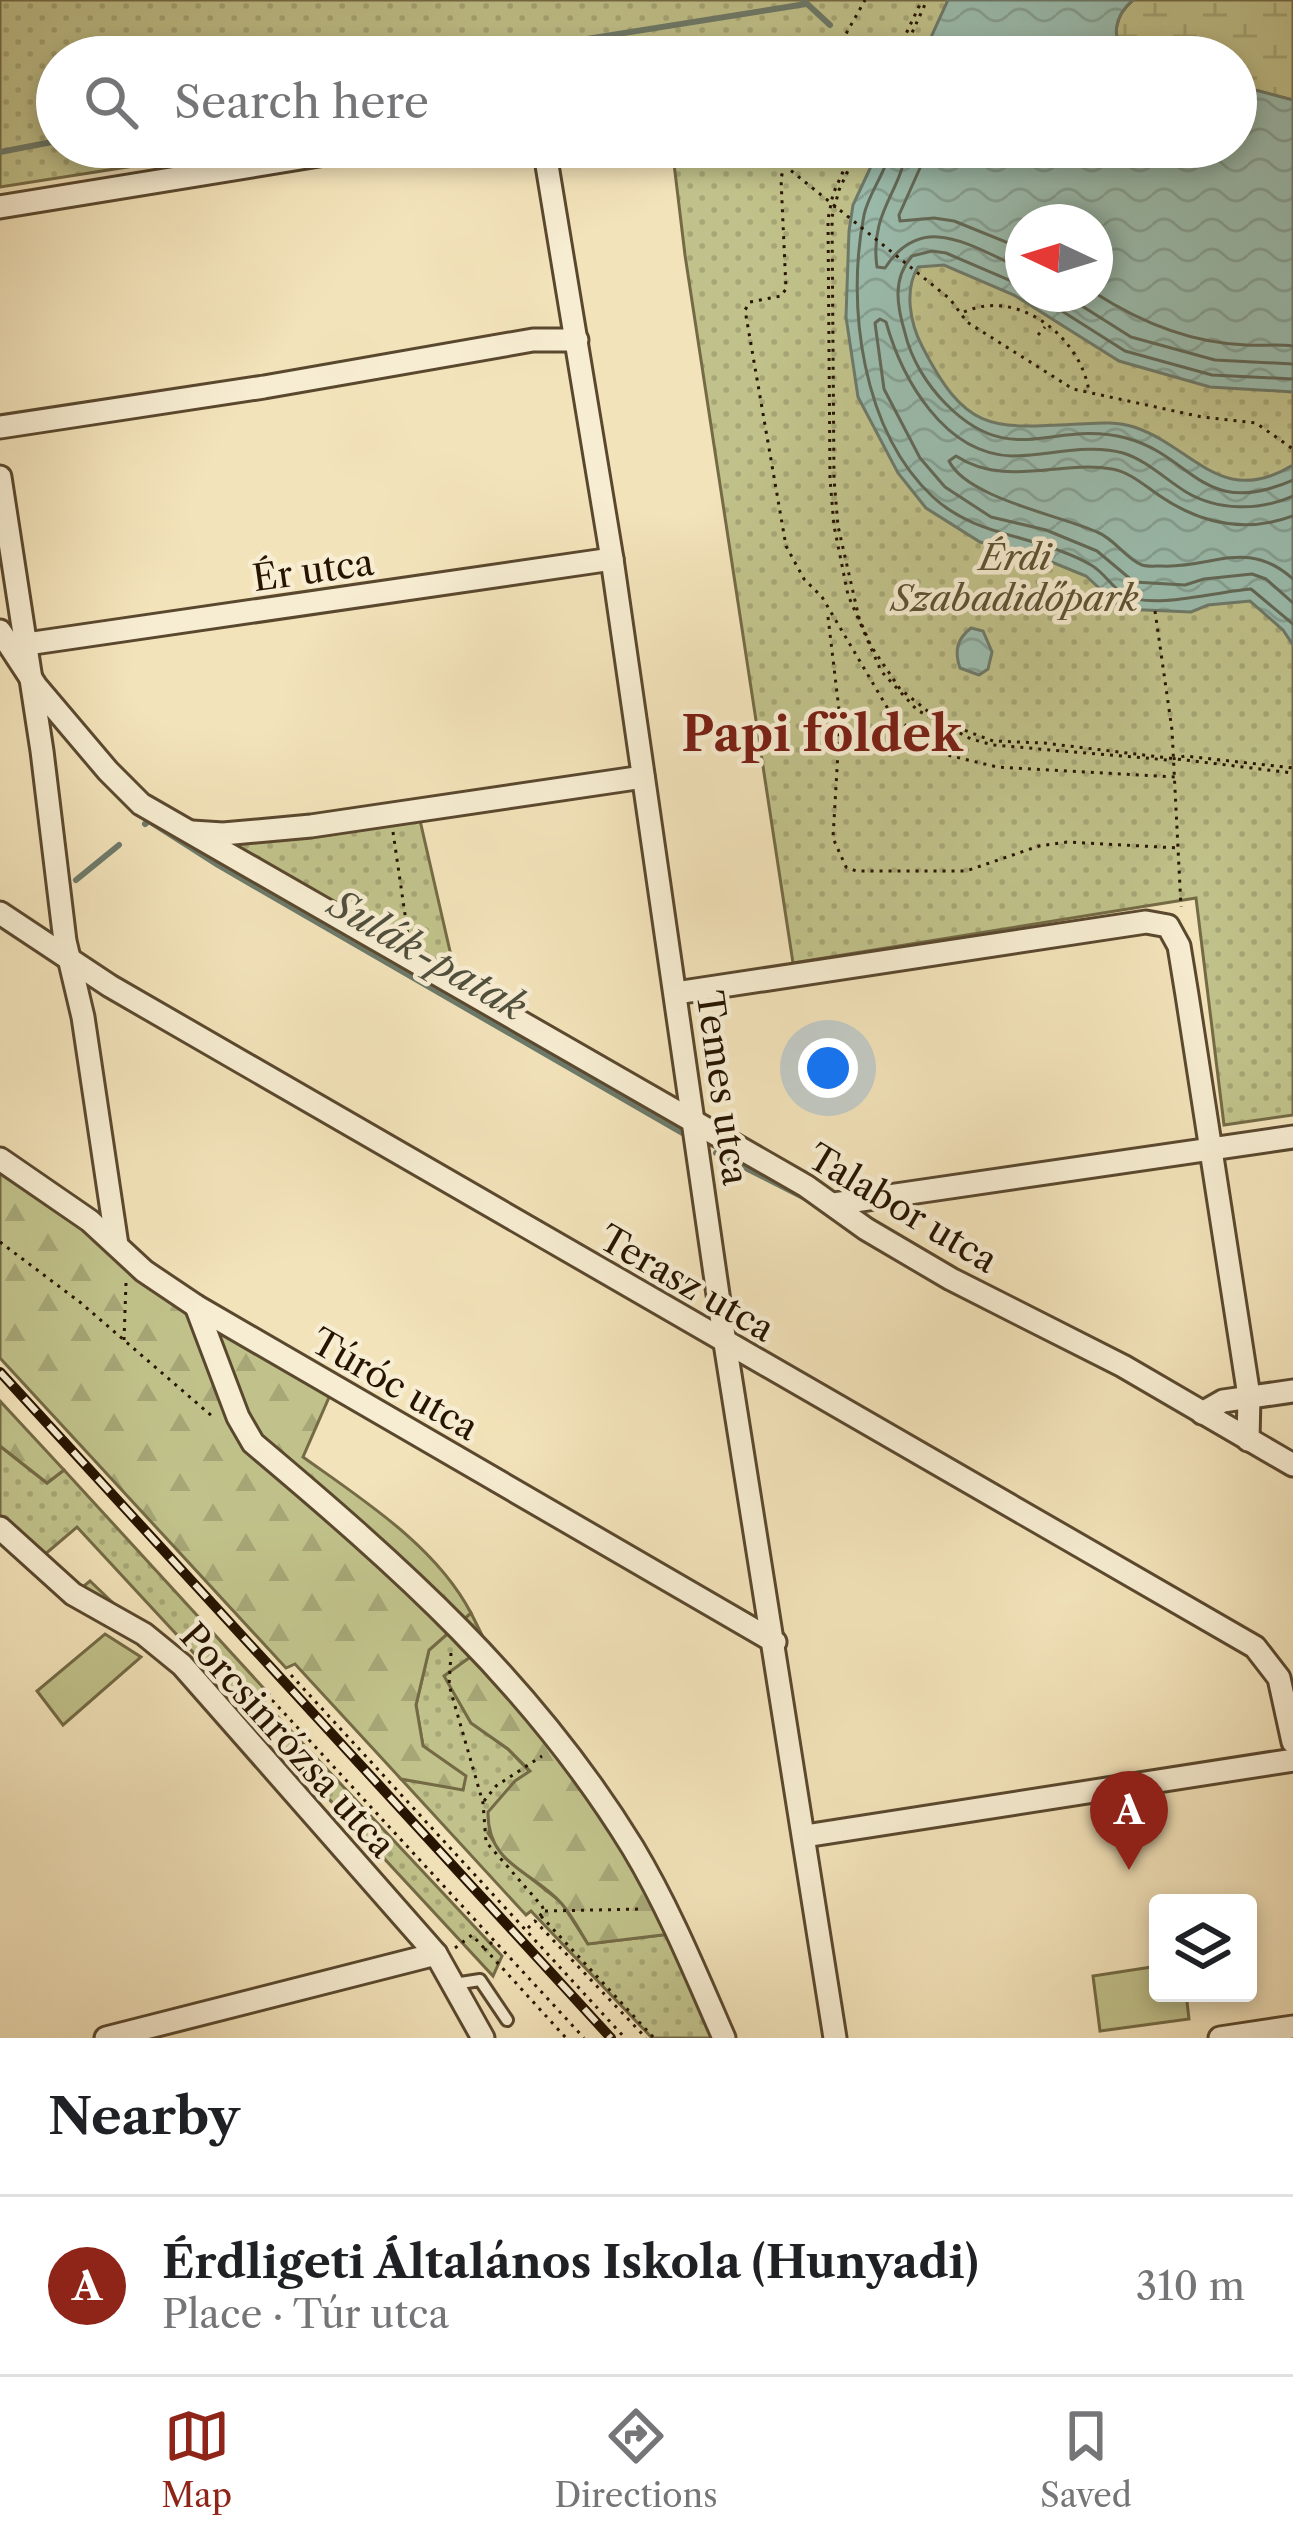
<!DOCTYPE html>
<meta charset="utf-8">
<style>
body{margin:0;font-family:"Libre Caslon Text",serif;background:#f2f2f2;color:#202124}
.controls{position:absolute;right:36px;bottom:36px;display:grid;overflow:hidden;border-radius:12px;box-shadow:0 6px 18px #0003}
.controls button{width:108px;height:108px;display:grid;place-items:center;padding:0;border:0;border-bottom:3px solid #e0e0e0;background:#fff;color:#202124;font:60px sans-serif}
.compass{position:absolute;left:1005px;top:204px;width:108px;height:108px;border-radius:50%;background:#fff;box-shadow:0 6px 18px #0003;rotate:274deg}
.you{position:absolute;left:828px;top:1068px;width:42px;height:42px;margin:-30px;border:9px solid #fff;border-radius:50%;background:#1a73e8;box-shadow:0 0 0 18px #1a73e833}
.badge{display:grid;place-items:center;width:78px;height:78px;border-radius:50%;background:#8f2418;color:#fff;font-size:39px;font-weight:700}
.pin{position:absolute;translate:-50% -99px;filter:drop-shadow(0 3px 6px #0008)}
.pin::after{content:'';position:absolute;top:63px;width:42px;height:36px;background:inherit;clip-path:polygon(0 0,100% 0,50% 100%)}
.list{margin:0;padding:0;list-style:none}
h2{display:flex;justify-content:space-between;align-items:center;height:156px;margin:0;padding:0 48px;font-size:51px}
h2 small{font-size:39px;font-weight:400;color:#757577}
.list li{display:grid;grid-template-columns:78px 1fr auto;gap:36px;align-items:center;box-sizing:border-box;height:180px;padding:0 48px;border-top:3px solid #e0e0e0}
.list b{display:block;font-size:45px;white-space:nowrap}
.list p{margin:0;font-size:39px;white-space:nowrap;color:#757577}
.list em{font-size:39px;font-style:normal;color:#757577}
.icon{flex:none;width:66px;height:66px;fill:none;stroke:currentColor;stroke-width:2;stroke-linecap:round;stroke-linejoin:round}
.map{position:relative;flex:none;width:1293px;height:2038px;overflow:hidden}
.search{position:absolute;background:#fff;box-shadow:0 6px 18px #0003;left:36px;right:36px;top:36px;height:132px;display:flex;align-items:center;gap:30px;box-sizing:border-box;padding:0 42px;border-radius:66px;color:#757577;font-size:45px}
.sheet{height:336px;background:#fff}
nav{display:flex;justify-content:space-around;align-items:center;box-sizing:border-box;height:168px;border-top:3px solid #e0e0e0;background:#fff;font-size:33px;color:#757577}
nav a{display:grid;justify-items:center;gap:6px}
nav .on{color:#8f2418}
.map>svg:first-child{display:block}
</style>
<div class="map">
<svg width="1293" height="2038" viewBox="0 0 1293 2038">
<defs>
<pattern id="grass-dots" width="8" height="8" patternUnits="userSpaceOnUse" patternTransform="scale(3)"><rect width="8" height="8" fill="#c1c28b"/><path d="M2 2h.1M6 6h.1" fill="none" stroke="#a6a676" stroke-width="1.8" stroke-linecap="round"/></pattern>
<pattern id="forest-firs" width="22" height="20" patternUnits="userSpaceOnUse" patternTransform="scale(3)"><rect width="22" height="20" fill="#c1c28b"/><path d="M5 1l3.5 6h-7zM16 11l3.5 6h-7z" fill="#a6a676"/></pattern>
<pattern id="wetland-marsh" width="20" height="14" patternUnits="userSpaceOnUse" patternTransform="scale(3)"><rect width="20" height="14" fill="#c1c28b"/><path d="M1 5h8M5 5V1M11 12h8M15 12V8" fill="none" stroke="#a6a676"/></pattern>
<pattern id="water-waves" width="16" height="10" patternUnits="userSpaceOnUse" patternTransform="scale(3)"><rect width="16" height="10" fill="#9bbeb0"/><path d="M0 5q4-4 8 0t8 0" fill="none" stroke="#86a296"/></pattern>
</defs>
<rect width="100%" height="100%" fill="#f3e3ba"/>
<filter id="stains"><feTurbulence type="fractalNoise" baseFrequency=".00167" numOctaves="4"/><feColorMatrix values="0 0 0 0 .2 0 0 0 0 .09 0 0 0 0 .02 0 0 0 .5 -.17"/></filter>
<radialGradient id="worn" r=".72"><stop offset=".6" stop-color="#630" stop-opacity="0"/><stop offset="1" stop-color="#630" stop-opacity=".3"/></radialGradient>
<!-- grass -->
<g fill="url(#grass-dots)" stroke="#746b46" stroke-width="3" fill-rule="evenodd">
<path d="M0 0H1293V1115L1224 1125 1196 898 793 963 685 255 672 147H1236V57H57V147H255L0 187ZM1023 222H1095V294H1023Z"/>
<polygon points="419,816 455,973 421,951 407,967 212,839"/>
<polygon points="0,1446 47,1483 64,1470 269,1694 263,1701 502,1956 493,1976 77,1527 44,1555 79,1590 90,1581 113,1603 108,1608 68,1586 0,1522"/>
<polygon points="471,1613 487,1645 445,1676 471,1723 508,1749 530,1772 488,1833 505,1858 561,1902 588,1944 687,1932 734,2038 652,2038 531,1911 526,1915 401,1779 463,1789 465,1776 423,1746 416,1705 429,1650"/>
</g>
<!-- forest -->
<g fill="url(#forest-firs)" stroke="#746b46" stroke-width="3">
<path d="M0 1168 87 1229 121 1264 330 1395 303 1457C363 1500 436 1546 471 1613L429 1650 416 1705 423 1746 466 1776 463 1790 401 1779 295 1664 286 1668 0 1358Z"/>
<polygon points="0,1401 64,1470 47,1483 0,1446"/>
<path d="M487 1645C569 1730 625 1832 687 1932L588 1944C580 1931 572 1916 562 1904 534 1871 487 1866 488 1812L515 1781 530 1771 508 1749 471 1723 444 1676Z"/>
</g>
<!-- wetland -->
<path fill="url(#wetland-marsh)" stroke="#746b46" stroke-width="3" d="M1133 0H1293V100L1236 85V57H1125C1111 37 1114 16 1133 0Z"/>
<!-- pitch -->
<g fill="#c1c28b" stroke="#746b46" stroke-width="3">
<polygon points="105,1634 141,1657 63,1725 37,1691"/>
<polygon points="1158,1966 1158,1993 1186,1993 1189,2019 1100,2031 1093,1976"/>
</g>
<!-- water -->
<g fill="url(#water-waves)" stroke="#6d7a6a" stroke-width="3" fill-rule="evenodd">
<path d="M948 0H1133C1114 16 1111 37 1125 57H922Z"/>
<path d="M1236 85 1293 100V392L1210 387 1119 361 1014 295 944 265 918 267C904 290 910 323 922 346 966 432 990 429 1079 424 1097 423 1116 421 1134 427 1194 447 1221 509 1293 465V645L1283 630 1250 601 1208 605 1191 612 1122 609 1086 576 1037 556 980 542 926 508 898 473 858 397 846 317 849 231 853 205 880 147H1236ZM1095 222V294H1023V222Z"/>
<path d="M971 628 983 631 992 652 988 669 979 675 960 668C954 651 957 639 971 628Z"/>
</g>
<g fill="none" stroke-linecap="round" stroke-linejoin="round">
<!-- shore -->
<g stroke="#616958" stroke-width="3">
<path d="M890 147C888 171 869 191 864 215 846 305 862 431 933 497 964 526 1002 532 1040 544 1056 549 1076 556 1091 565 1104 572 1112 588 1125 595 1151 610 1220 591 1251 589L1293 624"/>
<path d="M906 147C903 191 869 211 877 267L885 268C923 209 973 248 1023 269"/>
<polyline points="924,147 920,168 899,215 900,221 934,218 954,221 1023,249"/>
<path d="M1023 286 946 253 932 251 912 256C892 279 897 306 905 333 911 359 927 385 946 404 1012 471 1053 419 1126 438 1194 456 1202 520 1293 480"/>
<path d="M1095 293C1140 322 1191 343 1246 345 1262 346 1277 344 1293 346"/>
<polyline points="1035,294 1125,351 1212,375 1293,379"/>
<polyline points="1063,294 1131,337 1215,360 1293,364"/>
<path d="M1293 496C1259 511 1218 511 1186 492 1165 479 1146 460 1123 453 1088 443 1047 456 1012 456 944 454 902 379 886 322L880 319 875 323 884 389 920 458 945 487 991 517 1046 530 1097 551 1134 582 1185 585 1204 579 1252 574 1266 579 1293 603"/>
<path d="M1293 516C1246 533 1201 524 1160 496 1145 486 1130 472 1112 469 1058 460 1005 488 956 456L949 461C967 498 1059 515 1097 532 1115 539 1126 559 1142 565 1148 567 1155 566 1161 566 1213 569 1246 537 1293 579"/>
</g>
<!-- stream -->
<g stroke="#6d7a6a" stroke-width="6">
<polyline points="803,0 830,25"/>
<polyline points="473,57 806,4"/>
<polyline points="0,152 57,141"/>
<polyline points="145,824 149,821 218,865 684,1134"/>
<polyline points="76,880 119,845"/>
<polyline points="716,1153 809,1200"/>
</g>
<!-- service casing -->
<g stroke="#5a482e" stroke-width="16">
<polyline id="service" points="454,1984 480,1980 507,2020"/>
</g>
<!-- minor casing -->
<g stroke="#5a482e" stroke-width="27">
<g id="minor">
<polyline points="544,147 612,559 725,1343 835,2038"/>
<polyline points="0,207 368,147"/>
<polyline points="0,427 264,387 533,340 577,340"/>
<polyline points="0,477 42,751 65,941 83,1017 117,1245"/>
<polyline points="0,631 36,686 108,771 141,804 806,1186 866,1229 951,1279 1123,1366 1293,1465"/>
<polyline points="13,646 612,559"/>
<polyline points="192,832 223,834 311,826 643,777"/>
<polyline points="0,913 110,986 1255,1647 1279,1678 1293,1742"/>
<polyline points="676,993 1146,922 1168,926 1179,946 1187,995 1249,1396 1248,1440"/>
<polyline points="0,1159 90,1221 144,1271 196,1306 775,1642"/>
<polyline points="834,1204 1293,1137"/>
<path d="M196 1306 238 1417 253 1443C399 1566 532 1683 633 1848 669 1908 696 1974 724 2038"/>
<polyline points="1202,1413 1223,1401 1293,1391"/>
<polyline points="0,1528 73,1594 144,1634 182,1665 436,1954 483,2038"/>
<polyline points="805,1836 1293,1760"/>
<polyline points="106,2038 436,1954"/>
<polyline points="1220,2038 1293,2027"/>
</g>
</g>
<!-- path -->
<g stroke="#271400" stroke-width="3" stroke-dasharray="3 6" stroke-linecap="butt">
<polyline points="833,57 865,0"/>
<polyline points="895,57 922,0"/>
<polyline points="901,57 927,0"/>
<polyline points="788,147 781,179 786,289 781,296 750,302 745,310 786,546 804,579 822,597 891,714 943,754 997,767 1175,777"/>
<polyline points="854,147 833,194 828,219 830,479 834,526 848,595 881,671 917,710 971,739 993,745 1168,760 1185,756 1293,768"/>
<polyline points="859,147 839,190 832,217 834,479 838,526 859,618 871,646 900,689 940,721 993,741 1044,743 1293,773"/>
<polyline points="784,165 950,299 967,322 1073,389 1202,417 1256,423 1293,449"/>
<path d="M964 312C1019 287 1082 339 1089 392"/>
<polyline points="1038,335 1045,327"/>
<polyline points="1155,611 1172,730 1181,907"/>
<polyline points="828,617 840,718 833,838 846,867 856,871 966,871 1039,846 1067,842 1179,848"/>
<polyline points="393,832 408,935"/>
<polyline points="0,1242 81,1303 213,1417"/>
<polyline points="124,1340 126,1283"/>
<polyline points="451,1653 449,1685 483,1803 486,1842 542,1906 544,1911 535,1921"/>
<polyline points="291,1675 625,2038"/>
<polyline points="236,1697 273,1701 584,2038"/>
<polyline points="484,1801 496,1786 542,1756"/>
<polyline points="545,1911 644,1909"/>
<polyline points="541,1916 654,2038"/>
<polyline points="528,1928 535,1921 646,2038"/>
<polyline points="492,1942 485,1949 566,2038"/>
<polyline points="455,1948 472,1935 484,1948"/>
</g>
<!-- service -->
<use href="#service" stroke="#f7edd2" stroke-width="10"/>
<!-- minor -->
<use href="#minor" stroke="#f7edd2" stroke-width="21"/>
<!-- rail casing -->
<g stroke="#271400" stroke-width="10">
<polyline id="rail" points="0,1372 611,2038"/>
</g>
<!-- rail -->
<use href="#rail" stroke="#f7edd2" stroke-width="6" stroke-dasharray="18" stroke-linecap="butt"/>
</g>
<g text-anchor="middle" stroke-width="9" stroke-linejoin="round" paint-order="stroke">
<!-- park labels -->
<g font-size="36" font-style="italic" fill="#5d5131" stroke="#f7edd2">
<text x="1015" y="570">Érdi<tspan x="1015" dy="41">Szabadidőpark</tspan></text>
</g>
<!-- street labels -->
<g font-size="36" fill="#271400" stroke="#f7edd2">
<text transform="translate(313 570) rotate(-8)" y="13">Ér utca</text>
<text transform="translate(723 1088) rotate(82)" y="13">Temes utca</text>
<text transform="translate(903 1208) rotate(31)" y="13">Talabor utca</text>
<text transform="translate(687 1283) rotate(30)" y="13">Terasz utca</text>
<text transform="translate(395 1384) rotate(30)" y="13">Túróc utca</text>
<text transform="translate(288 1740) rotate(48)" y="13">Porcsinrózsa utca</text>
</g>
<!-- water labels -->
<g font-size="39" font-style="italic" fill="#50503e" stroke="#f7edd2">
<text transform="translate(428 955) rotate(30)" y="14">Sulák-patak</text>
</g>
<!-- district labels -->
<g font-size="48" font-weight="bold" fill="#7a1f14" stroke="#f7edd2">
<text x="822" y="751">Papi földek</text>
</g>
</g>
<rect width="100%" height="100%" filter="url(#stains)"/>
<rect width="100%" height="100%" fill="url(#worn)"/>
</svg>
<div class="controls">
<button><svg class="icon" aria-label="layers" viewBox="0 0 24 24"><path d="M12 4l9 5-9 5-9-5zM3 14l9 5 9-5"/></svg></button>
</div>
<svg class="compass" viewBox="-18 -18 36 36"><path d="M0-13l5 13h-10z" fill="#e53935"/><path d="M0 13l5-13h-10z" fill="#757577"/></svg>
<div class="you"></div>
<div class="pin badge" style="left:1129px;top:1870px">A</div>
<div class="search"><svg class="icon" aria-label="search" viewBox="0 0 24 24"><circle cx="10" cy="10" r="6"/><path d="M15 15l6 6"/></svg>Search here</div>
</div>
<section class="sheet">
<h2>Nearby<small></small></h2>
<ul class="list">
<li><span class="badge">A</span><div><b>Érdligeti Általános Iskola (Hunyadi)</b><p>Place · Túr utca</p></div><em>310 m</em></li>
</ul>
</section>
<nav>
<a class="on"><svg class="icon" aria-label="map" viewBox="0 0 24 24"><path d="M3 6l6-2 6 2 6-2v14l-6 2-6-2-6 2zM9 4v14M15 6v14"/></svg>Map</a>
<a><svg class="icon" aria-label="directions" viewBox="0 0 24 24"><path d="M12 3l9 9-9 9-9-9zM9 14v-3h6M13 9l2 2-2 2"/></svg>Directions</a>
<a><svg class="icon" aria-label="saved" viewBox="0 0 24 24"><path d="M7 4h10v16l-5-4-5 4z"/></svg>Saved</a>
</nav>
